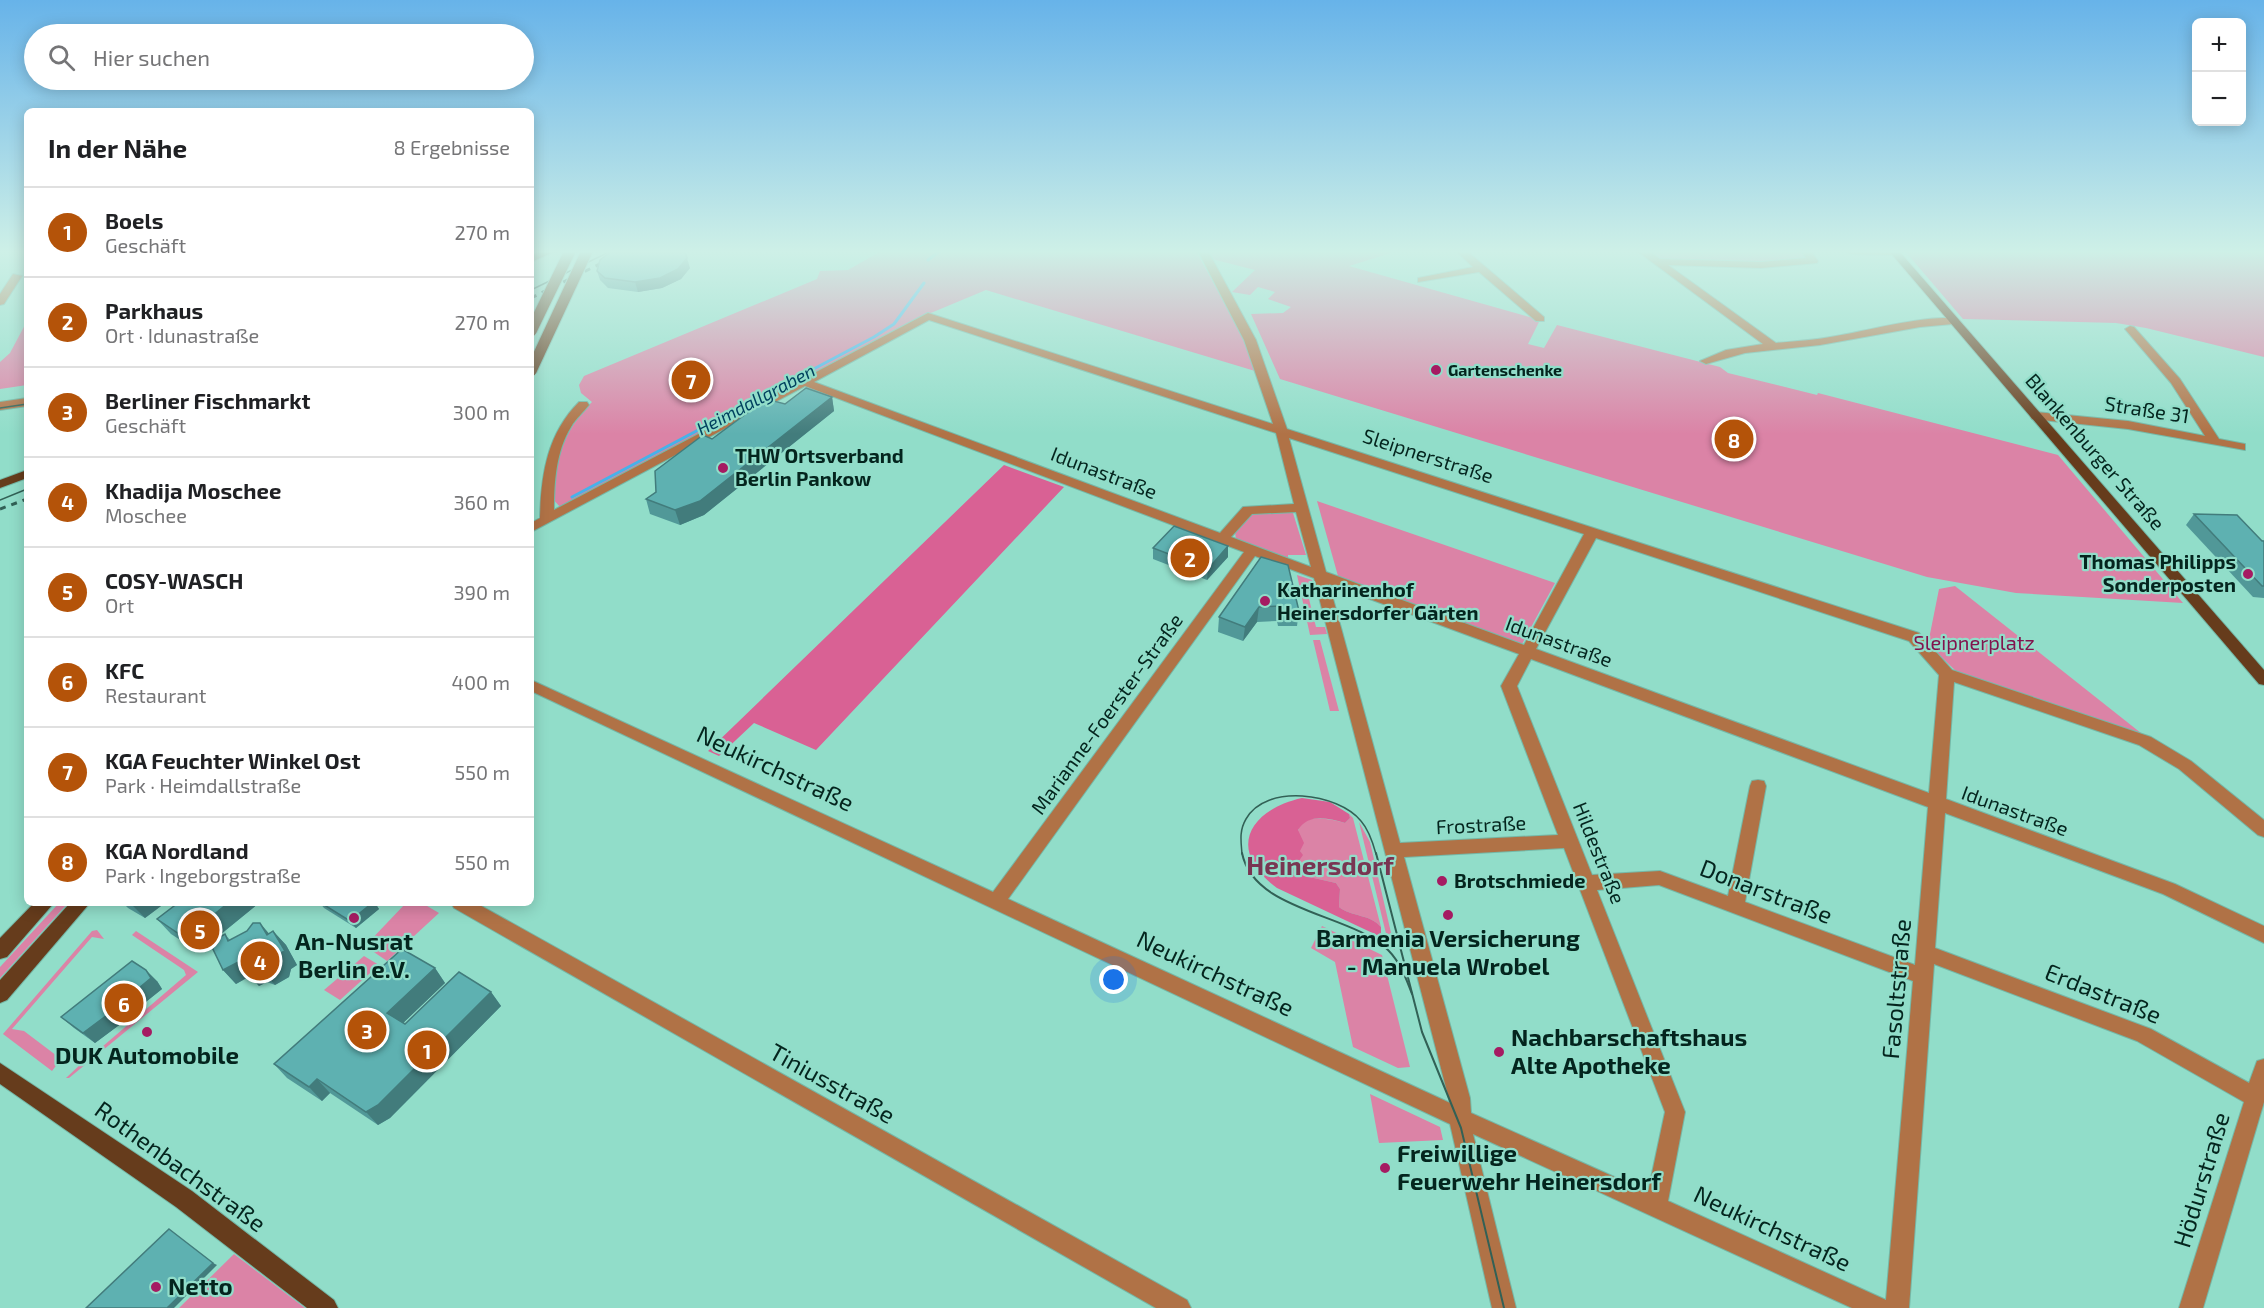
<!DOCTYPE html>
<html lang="de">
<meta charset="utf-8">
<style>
body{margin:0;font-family:"Exo 2",sans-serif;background:#f6f6f6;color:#202124}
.controls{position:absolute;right:18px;top:18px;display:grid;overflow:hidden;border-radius:9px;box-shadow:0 3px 15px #0003}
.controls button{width:54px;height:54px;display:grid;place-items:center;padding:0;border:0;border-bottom:2px solid #e0e0e0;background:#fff;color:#202124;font:30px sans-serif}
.you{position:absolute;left:1114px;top:980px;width:21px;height:21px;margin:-15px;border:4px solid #fff;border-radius:50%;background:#1a73e8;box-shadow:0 0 0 9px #1a73e833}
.badge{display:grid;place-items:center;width:39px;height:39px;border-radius:50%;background:#b45309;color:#fff;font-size:20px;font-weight:700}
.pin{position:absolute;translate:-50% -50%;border:3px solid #fff;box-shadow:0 2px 6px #0006}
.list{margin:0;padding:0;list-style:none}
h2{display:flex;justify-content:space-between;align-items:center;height:78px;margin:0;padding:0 24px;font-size:26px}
h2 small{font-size:20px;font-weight:400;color:#757577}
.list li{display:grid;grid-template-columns:39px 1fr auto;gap:18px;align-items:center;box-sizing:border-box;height:90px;padding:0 24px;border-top:2px solid #e0e0e0}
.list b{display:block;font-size:22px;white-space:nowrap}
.list p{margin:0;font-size:20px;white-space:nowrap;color:#757577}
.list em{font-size:20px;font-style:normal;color:#757577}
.icon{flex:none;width:33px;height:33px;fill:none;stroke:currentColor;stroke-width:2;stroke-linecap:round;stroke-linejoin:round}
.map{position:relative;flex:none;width:2264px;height:1308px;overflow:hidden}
.search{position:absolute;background:#fff;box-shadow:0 3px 15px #0003;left:24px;top:24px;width:510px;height:66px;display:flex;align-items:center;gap:15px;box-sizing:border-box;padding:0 21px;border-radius:33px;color:#757577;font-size:22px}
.panel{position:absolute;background:#fff;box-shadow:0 3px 15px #0003;left:24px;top:108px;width:510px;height:798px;border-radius:9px}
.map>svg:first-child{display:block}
</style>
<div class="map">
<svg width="2264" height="1308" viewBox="0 0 2264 1308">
<rect width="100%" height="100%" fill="#91ddc9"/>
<!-- green -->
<g fill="#db83a6">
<path d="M881 251H1196L1243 337 1255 371 986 290 926 315 560 507 552 498C555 461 564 429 592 402L581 393 579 385 584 376 817 279 820 271 848 270Z"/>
<polygon points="1207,251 1388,251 1391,253 1349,266 1540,320 1528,344 1544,348 1557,325 1720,367 1728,373 1817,395 1818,393 2058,455 2183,603 2016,593 1927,577 1280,379 1251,314 1283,313 1291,307 1268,299 1275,292 1258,287 1250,295 1232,292 1255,270 1212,259"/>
<polygon points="1649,251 1801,251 1808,261 1755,263 1660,259"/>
<polygon points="1905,251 2264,251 2264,357 2146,328 2116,323 1963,319"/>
<polygon points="27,321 27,385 0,389 0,362 10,353"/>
<polygon points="1317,501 1555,583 1522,644 1338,576"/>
<polygon points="1257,512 1293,513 1306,555 1288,555 1288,558 1236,539 1235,532 1249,515"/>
<polygon points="1297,575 1312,580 1315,586 1306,587 1316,627 1325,627 1327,634 1310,635"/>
<polygon points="1955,586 2146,737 1960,675 1928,644 1939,589"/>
<polygon points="1313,640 1320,640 1339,711 1330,711"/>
<path d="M1349 814 1353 818 1381 927C1370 914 1352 917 1339 907L1340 889 1336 883 1305 876 1296 864 1302 855C1298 849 1299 843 1298 836 1296 811 1331 819 1345 823L1350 818Z"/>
<polygon points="1359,822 1370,842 1395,950 1389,946"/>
<polygon points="59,903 68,903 0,978 0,967"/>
<polygon points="406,903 422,903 439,913 387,961 365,946"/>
<polygon points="1322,926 1382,955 1410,1067 1398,1068 1353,1047 1335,962 1311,948"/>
<polygon points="97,930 104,939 92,937 12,1029 24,1031 61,1059 52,1071 3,1034 92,931"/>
<polygon points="136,931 198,972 69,1078 66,1078 83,1062 87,1052 102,1047 186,975 184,970 132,935"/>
<polygon points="364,956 379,965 340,1000 324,990"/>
<polygon points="1370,1094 1440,1127 1443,1140 1379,1143"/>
<polygon points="234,1254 305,1308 179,1308"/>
</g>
<!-- forest -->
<g fill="#d96194">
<polygon points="1004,465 1064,487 816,750 754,723 719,756 708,751"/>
<path d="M1302 798 1330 802 1349 814 1350 818 1345 823C1329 818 1308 813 1298 830L1304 843 1300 851 1303 855 1296 865 1305 876 1336 883 1340 889 1339 907C1352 917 1370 914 1381 927V937L1277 888C1226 851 1248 810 1302 798Z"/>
</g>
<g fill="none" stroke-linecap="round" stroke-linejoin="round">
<!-- stream -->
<g stroke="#46b2ea" stroke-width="3">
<polyline points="928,260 940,251"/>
<polyline points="572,497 874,337 894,324 924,283"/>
</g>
<!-- minor casing -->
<g stroke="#75b8a7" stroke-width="2">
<g id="minor">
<path d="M1198 251H1208L1256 340 1287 429 1919 633 1952 670 2151 737 2191 761 2264 820V837L2258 835 2179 769 2139 745 1954 682 1946 799 2175 884 2264 926V943L2163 894 1945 813 1935 948 2151 1029 2249 1083 2257 1061 2264 1059V1102L2203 1308H2179L2244 1102 2137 1041 1934 964 1909 1308H1852L1473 1134 1516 1308H1492L1450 1124 531 691V680L993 892 1244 552 805 386 531 532V523L540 518C541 475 547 434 579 402H587L589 405C583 413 576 418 571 427 556 451 554 483 554 510L928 313 1273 424 1244 340ZM929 320 1276 433 1294 504 1243 507 1220 533 814 382ZM1289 438 1584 534 1524 645 1326 572ZM1296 512 1311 567 1231 537 1252 514ZM1596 538 1909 641 1939 675 1929 793 1536 649ZM1255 556 1314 578 1450 1103 1008 899ZM1329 584 1519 654 1501 686 1558 835 1400 843ZM1531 659 1928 807 1915 965 1745 902 1766 786 1764 781 1758 780 1752 781 1750 786 1728 896 1660 871 1592 875 1517 686ZM1564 848 1665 1112 1648 1192 1471 1113 1470 1098 1404 857ZM1659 885 1913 981 1886 1300 1668 1201 1685 1112 1597 890Z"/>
<polygon points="1456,251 1467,251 1544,317 1544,321 1536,321 1479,272 1418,282 1418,278 1473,267"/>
<path d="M1637 251H1649L1660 259 1761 262 1806 258 1801 251H1811L1818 261 1817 263 1761 268 1668 265 1776 343C1796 341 1816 340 1836 336 1857 333 1945 310 1958 321L1953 324 1920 327 1820 345 1745 353 1706 364 1700 361 1726 350 1763 344Z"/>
<polygon points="1846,251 1898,251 1899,252 1894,255 1851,254"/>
<polygon points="13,274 22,276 4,304 0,305 0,294"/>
<polygon points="2130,326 2134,327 2180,379 2219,439 2245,444 2245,450 2128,429 2032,419 2030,416 2036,412 2128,421 2205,436 2171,383 2125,329"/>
<polygon points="27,398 27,406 0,410 0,402"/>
<polygon points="451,903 476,903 1187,1300 1191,1308 1156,1308 454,908"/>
</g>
</g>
<!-- major casing -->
<g stroke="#75b8a7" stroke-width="2">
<g id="major">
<polygon points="542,251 556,251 531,262 531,255"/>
<polygon points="1889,251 1899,251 2264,670 2264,685 2259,684"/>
<polygon points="27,470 27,478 0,488 0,480"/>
<polygon points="34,903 54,903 7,957 0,959 0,938"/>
<polygon points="70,903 90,903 7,1000 0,1003 0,980"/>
<polygon points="0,1063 192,1191 334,1300 338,1308 307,1308 176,1207 0,1084"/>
</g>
</g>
<!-- minor -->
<use href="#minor" fill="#b07246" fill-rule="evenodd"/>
<!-- major -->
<use href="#major" fill="#663c1c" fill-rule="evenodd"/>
<!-- tram-far1 -->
<g stroke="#326156" stroke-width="1.5">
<polyline points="531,290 611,251"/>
<polyline points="0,408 27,404"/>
<polyline points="0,500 27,489"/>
<path d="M1242 854C1241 841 1239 831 1246 819 1266 783 1338 793 1361 821 1369 830 1373 843 1376 854"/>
</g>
<!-- tram -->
<g stroke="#326156" stroke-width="2">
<path d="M1242 853C1254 912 1350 913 1388 950 1400 962 1406 978 1412 994"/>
<polyline points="1376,853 1422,1032 1461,1128 1504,1308"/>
</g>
<!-- rail -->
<g stroke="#326156" stroke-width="3" stroke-dasharray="6 6" stroke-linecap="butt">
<polyline points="531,298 626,251"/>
<polyline points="0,509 27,499"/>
</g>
<!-- major-bridge casing -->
<g stroke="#75b8a7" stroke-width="13" stroke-linecap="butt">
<g id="major-bridge">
<polyline points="531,331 570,251"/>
<polyline points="531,371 587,251"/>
</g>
</g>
<!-- major-bridge -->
<use href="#major-bridge" stroke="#663c1c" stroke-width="11"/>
</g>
<!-- wall -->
<g fill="#519898">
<polygon points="690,268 681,279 662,288 638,292 608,288 600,280 597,271"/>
<polygon points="832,397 834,411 704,515 680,525 650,514 646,499 656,492 712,439 785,404"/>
<polygon points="2194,514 2264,541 2264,598 2253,597 2186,525"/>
<polygon points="1228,546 1228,557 1207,580 1153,559 1153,548"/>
<polygon points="1261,557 1299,611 1297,626 1278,626 1277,621 1257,622 1243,641 1218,632 1219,617"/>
<polygon points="123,903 165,903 145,918 128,908"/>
<polygon points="178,903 259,903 210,943 225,934 230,940 269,933 273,931 286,945 297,965 291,969 289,977 275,985 267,982 259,986 250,976 236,984 223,970 210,943 199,952 171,934 157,919"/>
<polygon points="320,903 375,903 379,909 356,928 324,908"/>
<polygon points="435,968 445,983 403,1023 405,1024 491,992 501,1006 390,1118 378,1125 330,1093 322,1101 287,1078 274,1064"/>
<polygon points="157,981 162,989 132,1013 134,1014 95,1043 74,1028 61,1017"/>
</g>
<!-- shaded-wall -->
<g fill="#427c7c">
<polygon points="687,258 690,268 681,279 662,288 638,292 635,282"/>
<polygon points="832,397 834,411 704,515 680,525 675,510"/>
<polygon points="1228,546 1228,557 1207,580 1208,569"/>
<polygon points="1259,607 1257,622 1243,641 1245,627"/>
<polygon points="132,903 165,903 145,918 131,904"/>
<polygon points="228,903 259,903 199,952 185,938"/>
<polygon points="372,903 375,903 379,909 356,928 350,921"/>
<polygon points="260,923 272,937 267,935"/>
<polygon points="273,931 286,945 297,965 291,969 289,977 275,985 262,971"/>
<polygon points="242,960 254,968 267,982 259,986 250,976 236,984 223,970"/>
<polygon points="435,968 445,983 399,1027 387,1013"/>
<polygon points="146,970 157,981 162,989 132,1013 134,1014 95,1043 83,1033"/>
<polygon points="491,992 501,1006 390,1118 378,1125 366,1112"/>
<polygon points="317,1079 330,1093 322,1101 309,1087"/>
<polygon points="213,1263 217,1265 174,1308 167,1308"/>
</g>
<!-- building -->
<g fill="#5eb1b1" stroke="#427c7c" stroke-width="1.5">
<polygon points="612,251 685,251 687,258 678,269 660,278 635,282 605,278 597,271 600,260"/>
<polygon points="806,388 832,397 700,501 675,510 646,499 656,492 655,471 703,435 712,439 766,399 785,404"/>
<polygon points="2194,514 2237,515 2262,541 2264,541 2264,586 2262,586"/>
<polygon points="1174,526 1228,546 1208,569 1153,548"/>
<polygon points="1261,557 1288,565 1299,611 1280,611 1279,606 1259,607 1245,627 1219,617"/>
<polygon points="178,903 228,903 185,938 157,919"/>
<polygon points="321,903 372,903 350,921"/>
<polygon points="253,923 260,923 267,935 273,931 285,951 278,954 277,963 262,971 254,968 246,972 242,960 223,970 210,943 225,934 228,941 247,931"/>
<polygon points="402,949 435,968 387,1013 405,1024 459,972 491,992 378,1105 366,1112 317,1079 309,1087 274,1064"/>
<polygon points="132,961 146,970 151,978 121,1003 122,1004 83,1033 61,1017"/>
<polygon points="169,1229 213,1263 167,1308 86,1308"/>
</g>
<!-- sky -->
<linearGradient id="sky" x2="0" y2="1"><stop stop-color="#67b3e9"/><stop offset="0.58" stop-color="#cef0e7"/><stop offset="1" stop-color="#cef0e7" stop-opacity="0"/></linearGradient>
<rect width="2264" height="434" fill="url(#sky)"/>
<!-- markers -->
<g fill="#a51b62" stroke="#91ddc9" stroke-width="2">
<circle cx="1436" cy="370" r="6"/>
<circle cx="723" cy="468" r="6"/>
<circle cx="2248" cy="574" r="6"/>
<circle cx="1265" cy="601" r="6"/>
<circle cx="1442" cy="881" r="6"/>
<circle cx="1448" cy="915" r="6"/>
<circle cx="354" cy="918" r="6"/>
<circle cx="147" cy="1032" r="6"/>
<circle cx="1499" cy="1052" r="6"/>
<circle cx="1385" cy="1168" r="6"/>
<circle cx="156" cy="1287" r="6"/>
</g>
<g text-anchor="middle" stroke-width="4.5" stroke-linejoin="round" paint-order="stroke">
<!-- far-poi labels -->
<g font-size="16" font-weight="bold" fill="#04251e" stroke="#91ddc9" text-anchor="start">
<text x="1448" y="376">Gartenschenke</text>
</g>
<!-- far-water labels -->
<g font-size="18" font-style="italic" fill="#01415e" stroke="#91ddc9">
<text transform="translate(756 400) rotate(-28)" y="6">Heimdallgraben</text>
</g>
<!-- street labels -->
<g font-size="20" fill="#04251e" stroke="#91ddc9">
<text transform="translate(2147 410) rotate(9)" y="7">Straße 31</text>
<text transform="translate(2095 452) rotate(49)" y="7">Blankenburger Straße</text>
<text transform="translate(1428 456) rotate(18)" y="7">Sleipnerstraße</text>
<text transform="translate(1104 473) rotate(21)" y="7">Idunastraße</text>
<text transform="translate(1559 642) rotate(20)" y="7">Idunastraße</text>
<text transform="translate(1107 714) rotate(-54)" y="7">Marianne-Foerster-Straße</text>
<text transform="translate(2015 811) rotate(20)" y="7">Idunastraße</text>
<text transform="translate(1481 825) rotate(-3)" y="7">Frostraße</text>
<text transform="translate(1599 853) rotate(68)" y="7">Hildestraße</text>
</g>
<!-- poi labels -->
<g font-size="20" font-weight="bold" fill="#04251e" stroke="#91ddc9" text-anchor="start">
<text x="735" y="463">THW Ortsverband<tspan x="735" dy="23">Berlin Pankow</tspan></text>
<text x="2236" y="569" text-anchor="end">Thomas Philipps<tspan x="2236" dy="23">Sonderposten</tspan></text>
<text x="1277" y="597">Katharinenhof<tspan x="1277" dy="23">Heinersdorfer Gärten</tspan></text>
<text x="1454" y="888">Brotschmiede</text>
</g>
<!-- park labels -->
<g font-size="20" fill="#82134d" stroke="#91ddc9">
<text x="1974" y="650">Sleipnerplatz</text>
</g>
<!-- near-street labels -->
<g font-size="24" fill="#04251e" stroke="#91ddc9">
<text transform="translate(775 769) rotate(25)" y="8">Neukirchstraße</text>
<text transform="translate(1766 892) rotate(21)" y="8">Donarstraße</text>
<text transform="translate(1215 974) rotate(25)" y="8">Neukirchstraße</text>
<text transform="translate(1897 989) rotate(-85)" y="8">Fasoltstraße</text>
<text transform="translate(2103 994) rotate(22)" y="8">Erdastraße</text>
<text transform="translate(832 1084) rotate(29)" y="8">Tiniusstraße</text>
<text transform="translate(180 1167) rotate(36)" y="8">Rothenbachstraße</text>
<text transform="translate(2202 1180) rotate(-73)" y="8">Hödurstraße</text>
<text transform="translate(1772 1229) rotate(25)" y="8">Neukirchstraße</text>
</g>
<!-- near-poi labels -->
<g font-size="24" font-weight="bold" fill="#04251e" stroke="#91ddc9">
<text x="1448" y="947">Barmenia Versicherung<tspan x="1448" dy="28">- Manuela Wrobel</tspan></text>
<text x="354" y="950">An-Nusrat<tspan x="354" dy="28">Berlin e.V.</tspan></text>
<text x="1511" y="1046" text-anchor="start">Nachbarschaftshaus<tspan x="1511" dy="28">Alte Apotheke</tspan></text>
<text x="147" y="1064">DUK Automobile</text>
<text x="1397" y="1162" text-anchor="start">Freiwillige<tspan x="1397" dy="28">Feuerwehr Heinersdorf</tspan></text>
<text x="168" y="1295" text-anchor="start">Netto</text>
</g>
<!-- district labels -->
<g font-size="26" font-weight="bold" fill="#793552" stroke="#91ddc9">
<text x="1320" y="875">Heinersdorf</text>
</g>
</g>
</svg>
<div class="controls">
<button>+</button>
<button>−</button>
</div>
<div class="you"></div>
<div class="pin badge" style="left:427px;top:1050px">1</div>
<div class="pin badge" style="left:1190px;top:558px">2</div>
<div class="pin badge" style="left:367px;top:1030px">3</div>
<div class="pin badge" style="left:260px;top:961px">4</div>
<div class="pin badge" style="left:200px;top:930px">5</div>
<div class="pin badge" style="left:124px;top:1003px">6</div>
<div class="pin badge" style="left:691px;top:380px">7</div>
<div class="pin badge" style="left:1734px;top:439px">8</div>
<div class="search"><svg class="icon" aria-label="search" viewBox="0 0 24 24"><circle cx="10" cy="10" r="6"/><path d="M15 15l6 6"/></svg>Hier suchen</div>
<section class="panel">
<h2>In der Nähe<small>8 Ergebnisse</small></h2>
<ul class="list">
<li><span class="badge">1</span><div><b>Boels</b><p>Geschäft</p></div><em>270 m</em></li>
<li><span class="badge">2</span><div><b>Parkhaus</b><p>Ort · Idunastraße</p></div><em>270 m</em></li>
<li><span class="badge">3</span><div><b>Berliner Fischmarkt</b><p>Geschäft</p></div><em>300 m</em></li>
<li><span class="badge">4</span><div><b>Khadija Moschee</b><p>Moschee</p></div><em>360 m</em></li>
<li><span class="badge">5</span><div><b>COSY-WASCH</b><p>Ort</p></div><em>390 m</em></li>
<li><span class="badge">6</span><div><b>KFC</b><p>Restaurant</p></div><em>400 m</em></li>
<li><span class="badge">7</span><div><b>KGA Feuchter Winkel Ost</b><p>Park · Heimdallstraße</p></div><em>550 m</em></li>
<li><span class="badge">8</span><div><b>KGA Nordland</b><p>Park · Ingeborgstraße</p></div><em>550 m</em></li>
</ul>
</section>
</div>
